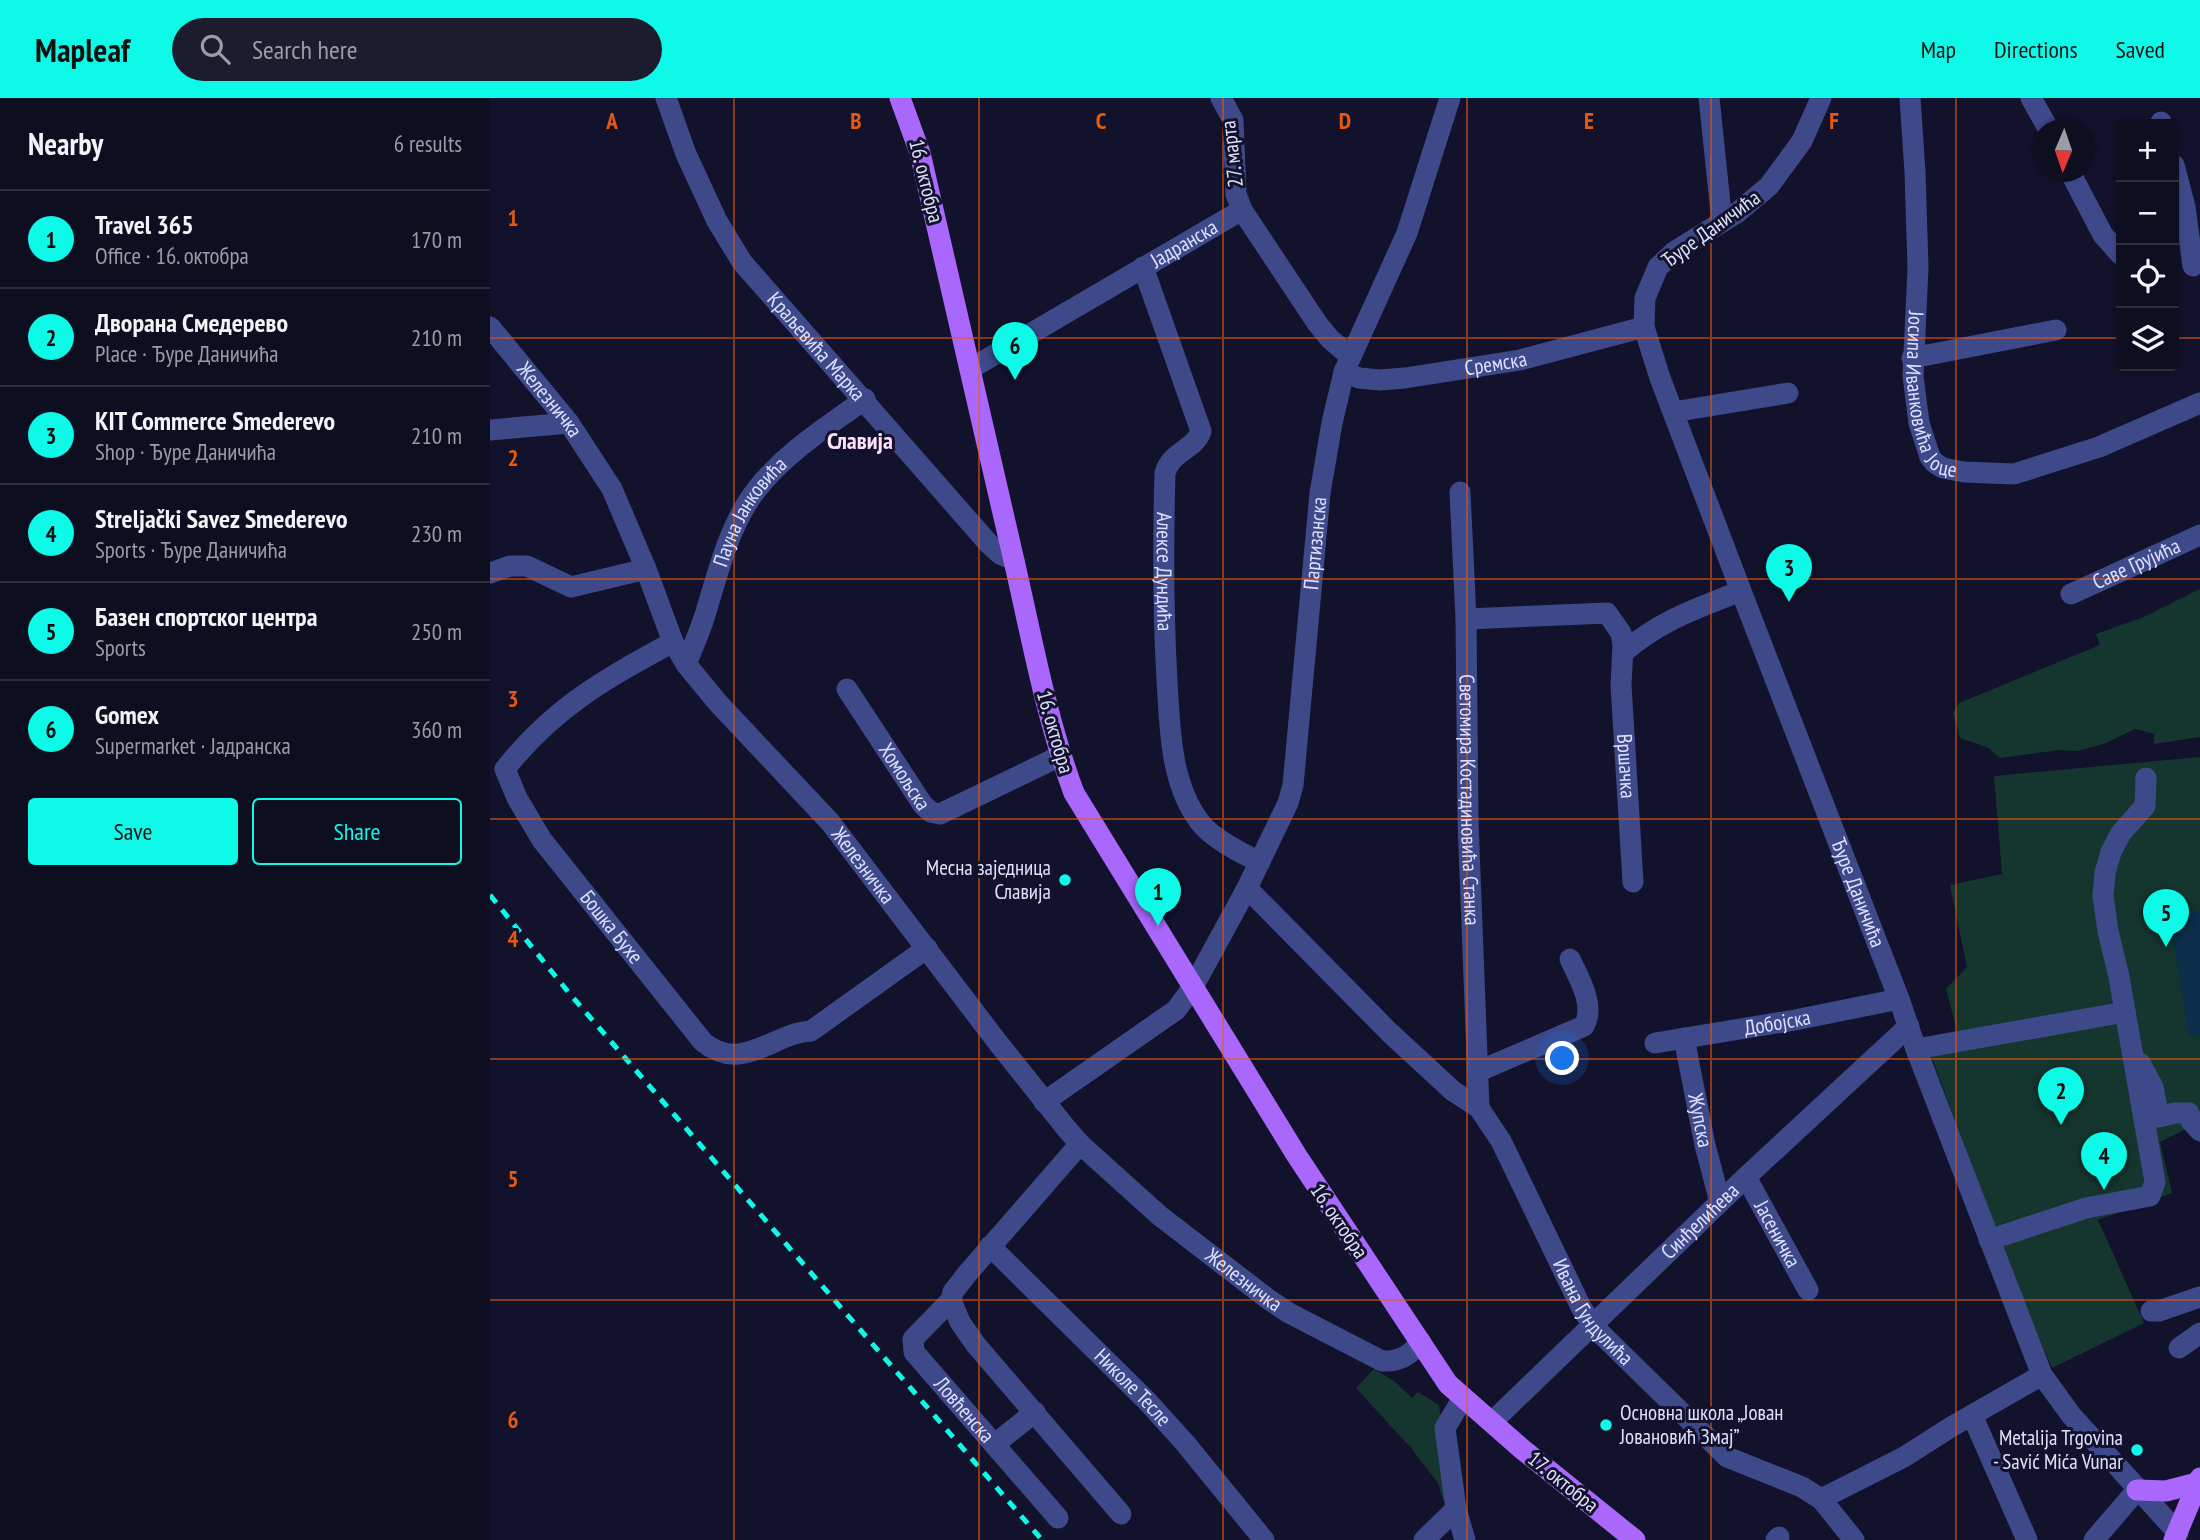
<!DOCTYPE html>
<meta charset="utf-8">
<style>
body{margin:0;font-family:"PT Sans Narrow",sans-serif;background:#1c1c2e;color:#f1f3f6}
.controls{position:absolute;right:21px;top:21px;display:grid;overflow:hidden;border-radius:7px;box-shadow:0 2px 5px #0004}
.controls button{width:63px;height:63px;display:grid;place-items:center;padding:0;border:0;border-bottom:2px solid #2e2e3f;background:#0e0e21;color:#f1f3f6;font:35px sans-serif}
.compass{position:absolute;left:1542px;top:21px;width:63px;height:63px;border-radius:50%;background:#0e0e21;box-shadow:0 2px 5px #0004;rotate:182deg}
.you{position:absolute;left:1073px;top:961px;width:24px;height:24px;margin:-18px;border:5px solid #fff;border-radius:50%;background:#1a73e8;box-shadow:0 0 0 10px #1a73e833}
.badge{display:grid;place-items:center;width:46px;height:46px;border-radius:50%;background:#0efae8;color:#111;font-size:23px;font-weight:700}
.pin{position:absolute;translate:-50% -58px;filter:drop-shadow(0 2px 4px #0008)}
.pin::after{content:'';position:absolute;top:37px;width:24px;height:21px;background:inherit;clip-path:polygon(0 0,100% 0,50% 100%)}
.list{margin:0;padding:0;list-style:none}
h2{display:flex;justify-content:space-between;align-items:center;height:91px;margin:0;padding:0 28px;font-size:30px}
h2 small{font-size:23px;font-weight:400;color:#9b9ca5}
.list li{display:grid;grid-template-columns:46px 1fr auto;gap:21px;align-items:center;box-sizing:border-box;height:98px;padding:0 28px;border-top:2px solid #2e2e3f}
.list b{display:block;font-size:26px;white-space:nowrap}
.list p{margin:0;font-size:23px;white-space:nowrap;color:#9b9ca5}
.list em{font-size:23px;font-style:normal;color:#9b9ca5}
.actions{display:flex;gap:14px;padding:21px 28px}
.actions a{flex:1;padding:16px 0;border:2px solid #0efae8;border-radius:7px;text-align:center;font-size:24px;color:#0efae8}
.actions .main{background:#0efae8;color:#111}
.icon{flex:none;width:38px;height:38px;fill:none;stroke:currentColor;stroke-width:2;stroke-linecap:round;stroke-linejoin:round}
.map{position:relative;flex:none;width:1710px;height:1442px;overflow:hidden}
header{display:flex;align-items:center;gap:42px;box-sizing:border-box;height:98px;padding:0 35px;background:#0efae8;color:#111}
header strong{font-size:33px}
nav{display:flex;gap:38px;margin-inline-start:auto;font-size:24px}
.search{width:490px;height:63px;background:#1c1c2e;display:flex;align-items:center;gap:18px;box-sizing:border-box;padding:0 24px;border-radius:38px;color:#9b9ca5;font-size:26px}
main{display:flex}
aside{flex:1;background:#0e0e21}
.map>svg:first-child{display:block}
</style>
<header>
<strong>Mapleaf</strong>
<div class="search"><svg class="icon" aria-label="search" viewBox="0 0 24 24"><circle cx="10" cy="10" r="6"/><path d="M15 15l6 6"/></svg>Search here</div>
<nav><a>Map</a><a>Directions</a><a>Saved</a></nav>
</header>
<main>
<aside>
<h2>Nearby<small>6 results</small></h2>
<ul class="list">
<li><span class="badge">1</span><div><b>Travel 365</b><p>Office · 16. октобра</p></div><em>170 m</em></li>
<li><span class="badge">2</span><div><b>Дворана Смедерево</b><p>Place · Ђуре Даничића</p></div><em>210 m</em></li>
<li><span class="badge">3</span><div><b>KIT Commerce Smederevo</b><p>Shop · Ђуре Даничића</p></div><em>210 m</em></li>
<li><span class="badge">4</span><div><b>Streljački Savez Smederevo</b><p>Sports · Ђуре Даничића</p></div><em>230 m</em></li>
<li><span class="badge">5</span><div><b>Базен спортског центра</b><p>Sports</p></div><em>250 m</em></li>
<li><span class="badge">6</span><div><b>Gomex</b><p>Supermarket · Јадранска</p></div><em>360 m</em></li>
</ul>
<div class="actions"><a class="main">Save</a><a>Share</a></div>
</aside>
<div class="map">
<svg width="1710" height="1442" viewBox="0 0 1710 1442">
<rect width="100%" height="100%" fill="#12122c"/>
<!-- green -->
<g fill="#15362f">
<polygon points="1710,491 1710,639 1664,646 1664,636 1645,631 1616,645 1588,653 1569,652 1510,660 1499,650 1470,640 1463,615 1469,605 1610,547 1606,536 1654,519"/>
<polygon points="1710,659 1710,1024 1670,1044 1682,1095 1608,1122 1654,1225 1562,1270 1537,1214 1437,947 1468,936 1456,891 1477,869 1460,787 1512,776 1504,678"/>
<polygon points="884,1271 904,1283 922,1300 928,1294 949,1307 959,1395 953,1402 948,1385 921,1350 866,1290"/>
</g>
<!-- water -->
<polygon fill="#0c2e4b" points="1710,813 1710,937 1699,939 1679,818"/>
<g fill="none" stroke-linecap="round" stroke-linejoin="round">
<!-- minor -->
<g stroke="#3e498a" stroke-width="21">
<path id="s1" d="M176 0 196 56 227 123 252 164 499 446 510 456 524 462"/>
<polyline points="731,0 743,22 746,96 752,112"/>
<polyline points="1219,0 1232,124"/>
<path id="s2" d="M1331 0 1312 43 1279 88 1248 114 1184 154 1168 169 1155 200 1154 229 1170 280 1251 493 1409 901 1426 951 1552 1277 1581 1317 1688 1435"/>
<path id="s3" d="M1420 0 1425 74 1428 170 1423 278 1429 325 1440 359 1445 365 1453 370 1474 374 1524 376 1609 349 1710 305"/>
<polyline points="1541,0 1559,32"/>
<polyline points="1671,24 1671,26"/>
<polyline points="1684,67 1695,109 1703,168"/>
<polyline points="1580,74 1613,137 1631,157"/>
<path id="s4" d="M653 169 711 333C706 351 681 353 675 375 673 445 673 513 677 583 680 629 680 684 709 723 720 739 752 756 770 764"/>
<path id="s5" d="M0 229 79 325 122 391 156 471 183 544 196 566 228 605 340 724 505 941 576 1030 590 1046 670 1118 778 1201 799 1215 892 1263C910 1264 920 1257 931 1244"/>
<polyline points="1422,260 1566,232"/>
<path id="s6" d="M480 271 752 112 827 225 840 241 860 258"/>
<path id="s7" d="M854 274 869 280 890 282 915 280 1030 262 1154 229"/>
<polyline points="1183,314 1298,295"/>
<polyline points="0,332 79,325"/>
<path id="s8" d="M970 394 976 521 978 723 989 1010"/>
<polyline points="0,475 20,468 37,468 81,489 156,471"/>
<path id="s9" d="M1581 496 1710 437"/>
<path id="s10" d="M976 521 1117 515 1131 535 1133 547 1131 587 1143 784"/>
<path id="s11" d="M183 544C115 581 64 609 15 671L27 700 52 742 213 944C252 976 283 935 321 933L437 850"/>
<path d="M1134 554C1169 523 1208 510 1251 493"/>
<path id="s12" d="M196 566C202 551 209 536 214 520 228 476 238 428 267 391 296 354 337 329 375 301"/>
<path id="s13" d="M357 591 433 707 441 714 450 716 570 658"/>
<path id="s14" d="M757 790 899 934 963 993 989 1010 1011 1043 1091 1209 1103 1228 1237 1359 1312 1389 1331 1401 1364 1442"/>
<path id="s15" d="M1194 940 1215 1047 1230 1104"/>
<path id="s16" d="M1165 945 1305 922 1409 901"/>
<polyline points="1426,951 1635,914"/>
<polyline points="1650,965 1663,989 1669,1019 1685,1015 1699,1015 1701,1023 1710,1033"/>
<path d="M989 973 1094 928C1106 907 1088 879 1080 861"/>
<path id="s17" d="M554 1004 686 912 703 889 757 790 798 705 803 687 830 395 842 325 854 274 917 135 960 0"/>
<polyline points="590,1046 477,1176 463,1194 461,1202 470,1224 486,1247 631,1416"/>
<path id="s18" d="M1256 1079 1318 1192"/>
<polyline points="1499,1142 1596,1110 1660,1098 1665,1084 1629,879 1618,833 1613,798 1615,775 1621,754 1631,735 1655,708 1656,680"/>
<path id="s19" d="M500 1148 657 1303 695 1345 774 1442"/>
<path id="s20" d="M461 1202 423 1241 424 1254 568 1420"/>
<polyline points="1661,1213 1669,1213 1710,1199"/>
<polyline points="1689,1250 1710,1235"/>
<polyline points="973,1300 955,1330 966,1411 975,1442"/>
<polyline points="1482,1317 1537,1442"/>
<path id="s21" d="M1002 1324 1256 1079 1419 928"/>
<polyline points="505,1346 545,1314"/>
<polyline points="1331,1401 1414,1359 1461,1329 1552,1277"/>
<polyline points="934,1442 966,1411"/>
<polyline points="1286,1442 1289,1439"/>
<polyline points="1604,1442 1647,1392"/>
</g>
<!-- major -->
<g stroke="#aa67fc" stroke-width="21">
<path d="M410 0 430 55C461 188 492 321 522 454 541 535 555 617 584 695L807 1058 958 1286 1032 1351 1145 1442"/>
<polyline points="1647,1392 1676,1393 1707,1385"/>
<polyline points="1684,1442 1710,1380"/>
</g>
<!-- rail -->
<polyline stroke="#0efae8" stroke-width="5" stroke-dasharray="10 9" stroke-linecap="butt" points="0,797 79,895 552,1442"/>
</g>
<!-- grid -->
<path fill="none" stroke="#e8590c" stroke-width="2" stroke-opacity="0.55" d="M244 0V1442M489 0V1442M733 0V1442M977 0V1442M1221 0V1442M1466 0V1442M0 240H1631M1684 240H1710M0 481H1710M0 721H1710M0 961H1710M0 1202H1710"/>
<!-- markers -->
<g fill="#0efae8" stroke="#12122c" stroke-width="2.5">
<circle cx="575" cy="782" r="7"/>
<circle cx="1116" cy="1327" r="7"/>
<circle cx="1647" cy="1352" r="7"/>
</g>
<g text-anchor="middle" stroke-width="6" stroke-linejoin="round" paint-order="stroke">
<!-- street labels -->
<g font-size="21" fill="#dee0fe" stroke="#12122c">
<text transform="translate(742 56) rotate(-97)" y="7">27. марта</text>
<text transform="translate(436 83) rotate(76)" y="7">16. октобра</text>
<text transform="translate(1221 131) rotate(-36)" y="7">Ђуре Даничића</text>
<text dy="7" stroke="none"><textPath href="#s6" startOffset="248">Јадранска</textPath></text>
<text dy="7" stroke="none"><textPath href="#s1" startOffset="294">Краљевића Марка</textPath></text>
<text dy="7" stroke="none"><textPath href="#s7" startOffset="154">Сремска</textPath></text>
<text dy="7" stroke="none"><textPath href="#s3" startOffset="303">Јосипа Иванковића Јоце</textPath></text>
<text dy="7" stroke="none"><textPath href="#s5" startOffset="94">Железничка</textPath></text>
<text dy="7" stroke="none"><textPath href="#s12" startOffset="166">Пауна Јанковића</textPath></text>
<text dy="7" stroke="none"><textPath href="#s17" startOffset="658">Партизанска</textPath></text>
<text dy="7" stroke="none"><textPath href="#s9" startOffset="72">Саве Грујића</textPath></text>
<text dy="7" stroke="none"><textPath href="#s4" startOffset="329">Алексе Дундића</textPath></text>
<text transform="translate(565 634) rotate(74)" y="7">16. октобра</text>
<text dy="7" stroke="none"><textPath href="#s10" startOffset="299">Вршачка</textPath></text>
<text dy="7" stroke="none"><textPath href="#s13" startOffset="105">Хомољска</textPath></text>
<text dy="7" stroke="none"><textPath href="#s8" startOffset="308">Светомира Костадиновића Станка</textPath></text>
<text dy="7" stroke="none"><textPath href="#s5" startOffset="662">Железничка</textPath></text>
<text dy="7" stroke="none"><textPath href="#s2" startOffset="908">Ђуре Даничића</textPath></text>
<text dy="7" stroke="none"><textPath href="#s11" startOffset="404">Бошка Бухе</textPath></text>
<text dy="7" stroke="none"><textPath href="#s16" startOffset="124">Добојска</textPath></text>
<text dy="7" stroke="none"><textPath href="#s15" startOffset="84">Жупска</textPath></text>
<text transform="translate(849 1123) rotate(56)" y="7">16. октобра</text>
<text dy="7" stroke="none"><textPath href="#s21" startOffset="289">Синђелићева</textPath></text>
<text dy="7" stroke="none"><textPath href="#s18" startOffset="65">Јасеничка</textPath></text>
<text dy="7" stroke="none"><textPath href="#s5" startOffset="1228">Железничка</textPath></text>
<text dy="7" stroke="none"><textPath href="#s14" startOffset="555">Ивана Гундулића</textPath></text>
<text dy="7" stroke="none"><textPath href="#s19" startOffset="201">Николе Тесле</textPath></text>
<text dy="7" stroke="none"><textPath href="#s20" startOffset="144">Ловћенска</textPath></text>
<text transform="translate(1073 1384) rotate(39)" y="7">17. октобра</text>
</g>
<!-- poi labels -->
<g font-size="21" fill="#dee0fe" stroke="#12122c" text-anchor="end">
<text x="561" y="777">Месна заједница<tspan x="561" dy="24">Славија</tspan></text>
<text x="1130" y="1322" text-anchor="start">Основна школа „Јован<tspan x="1130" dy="24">Јовановић Змај”</tspan></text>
<text x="1633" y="1347">Metalija Trgovina<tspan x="1633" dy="24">- Savić Mića Vunar</tspan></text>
</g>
<!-- quarter labels -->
<g font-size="24" font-weight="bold" fill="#fee0f9" stroke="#12122c">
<text x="370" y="351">Славија</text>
</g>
</g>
<g font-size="23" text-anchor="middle" font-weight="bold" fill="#e8590c" stroke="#12122c" stroke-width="6" stroke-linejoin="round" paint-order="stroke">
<text x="122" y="31">A</text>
<text x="366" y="31">B</text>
<text x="611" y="31">C</text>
<text x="855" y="31">D</text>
<text x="1099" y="31">E</text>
<text x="1344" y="31">F</text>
<text x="23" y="128">1</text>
<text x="23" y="368">2</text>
<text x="23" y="609">3</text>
<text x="23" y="849">4</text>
<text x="23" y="1089">5</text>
<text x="23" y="1330">6</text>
</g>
</svg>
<div class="controls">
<button>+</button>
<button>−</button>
<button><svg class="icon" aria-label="locate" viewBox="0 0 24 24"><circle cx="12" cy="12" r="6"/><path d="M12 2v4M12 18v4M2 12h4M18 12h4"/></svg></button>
<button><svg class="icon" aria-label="layers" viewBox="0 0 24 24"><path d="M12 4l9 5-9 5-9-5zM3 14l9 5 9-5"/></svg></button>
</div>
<svg class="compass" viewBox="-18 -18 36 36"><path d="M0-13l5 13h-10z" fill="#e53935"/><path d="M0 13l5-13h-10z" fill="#9b9ca5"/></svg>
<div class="you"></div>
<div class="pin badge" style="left:668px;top:828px">1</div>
<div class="pin badge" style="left:1571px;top:1027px">2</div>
<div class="pin badge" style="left:1299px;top:504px">3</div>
<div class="pin badge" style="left:1614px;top:1092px">4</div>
<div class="pin badge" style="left:1676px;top:849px">5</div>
<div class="pin badge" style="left:525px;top:282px">6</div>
</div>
</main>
